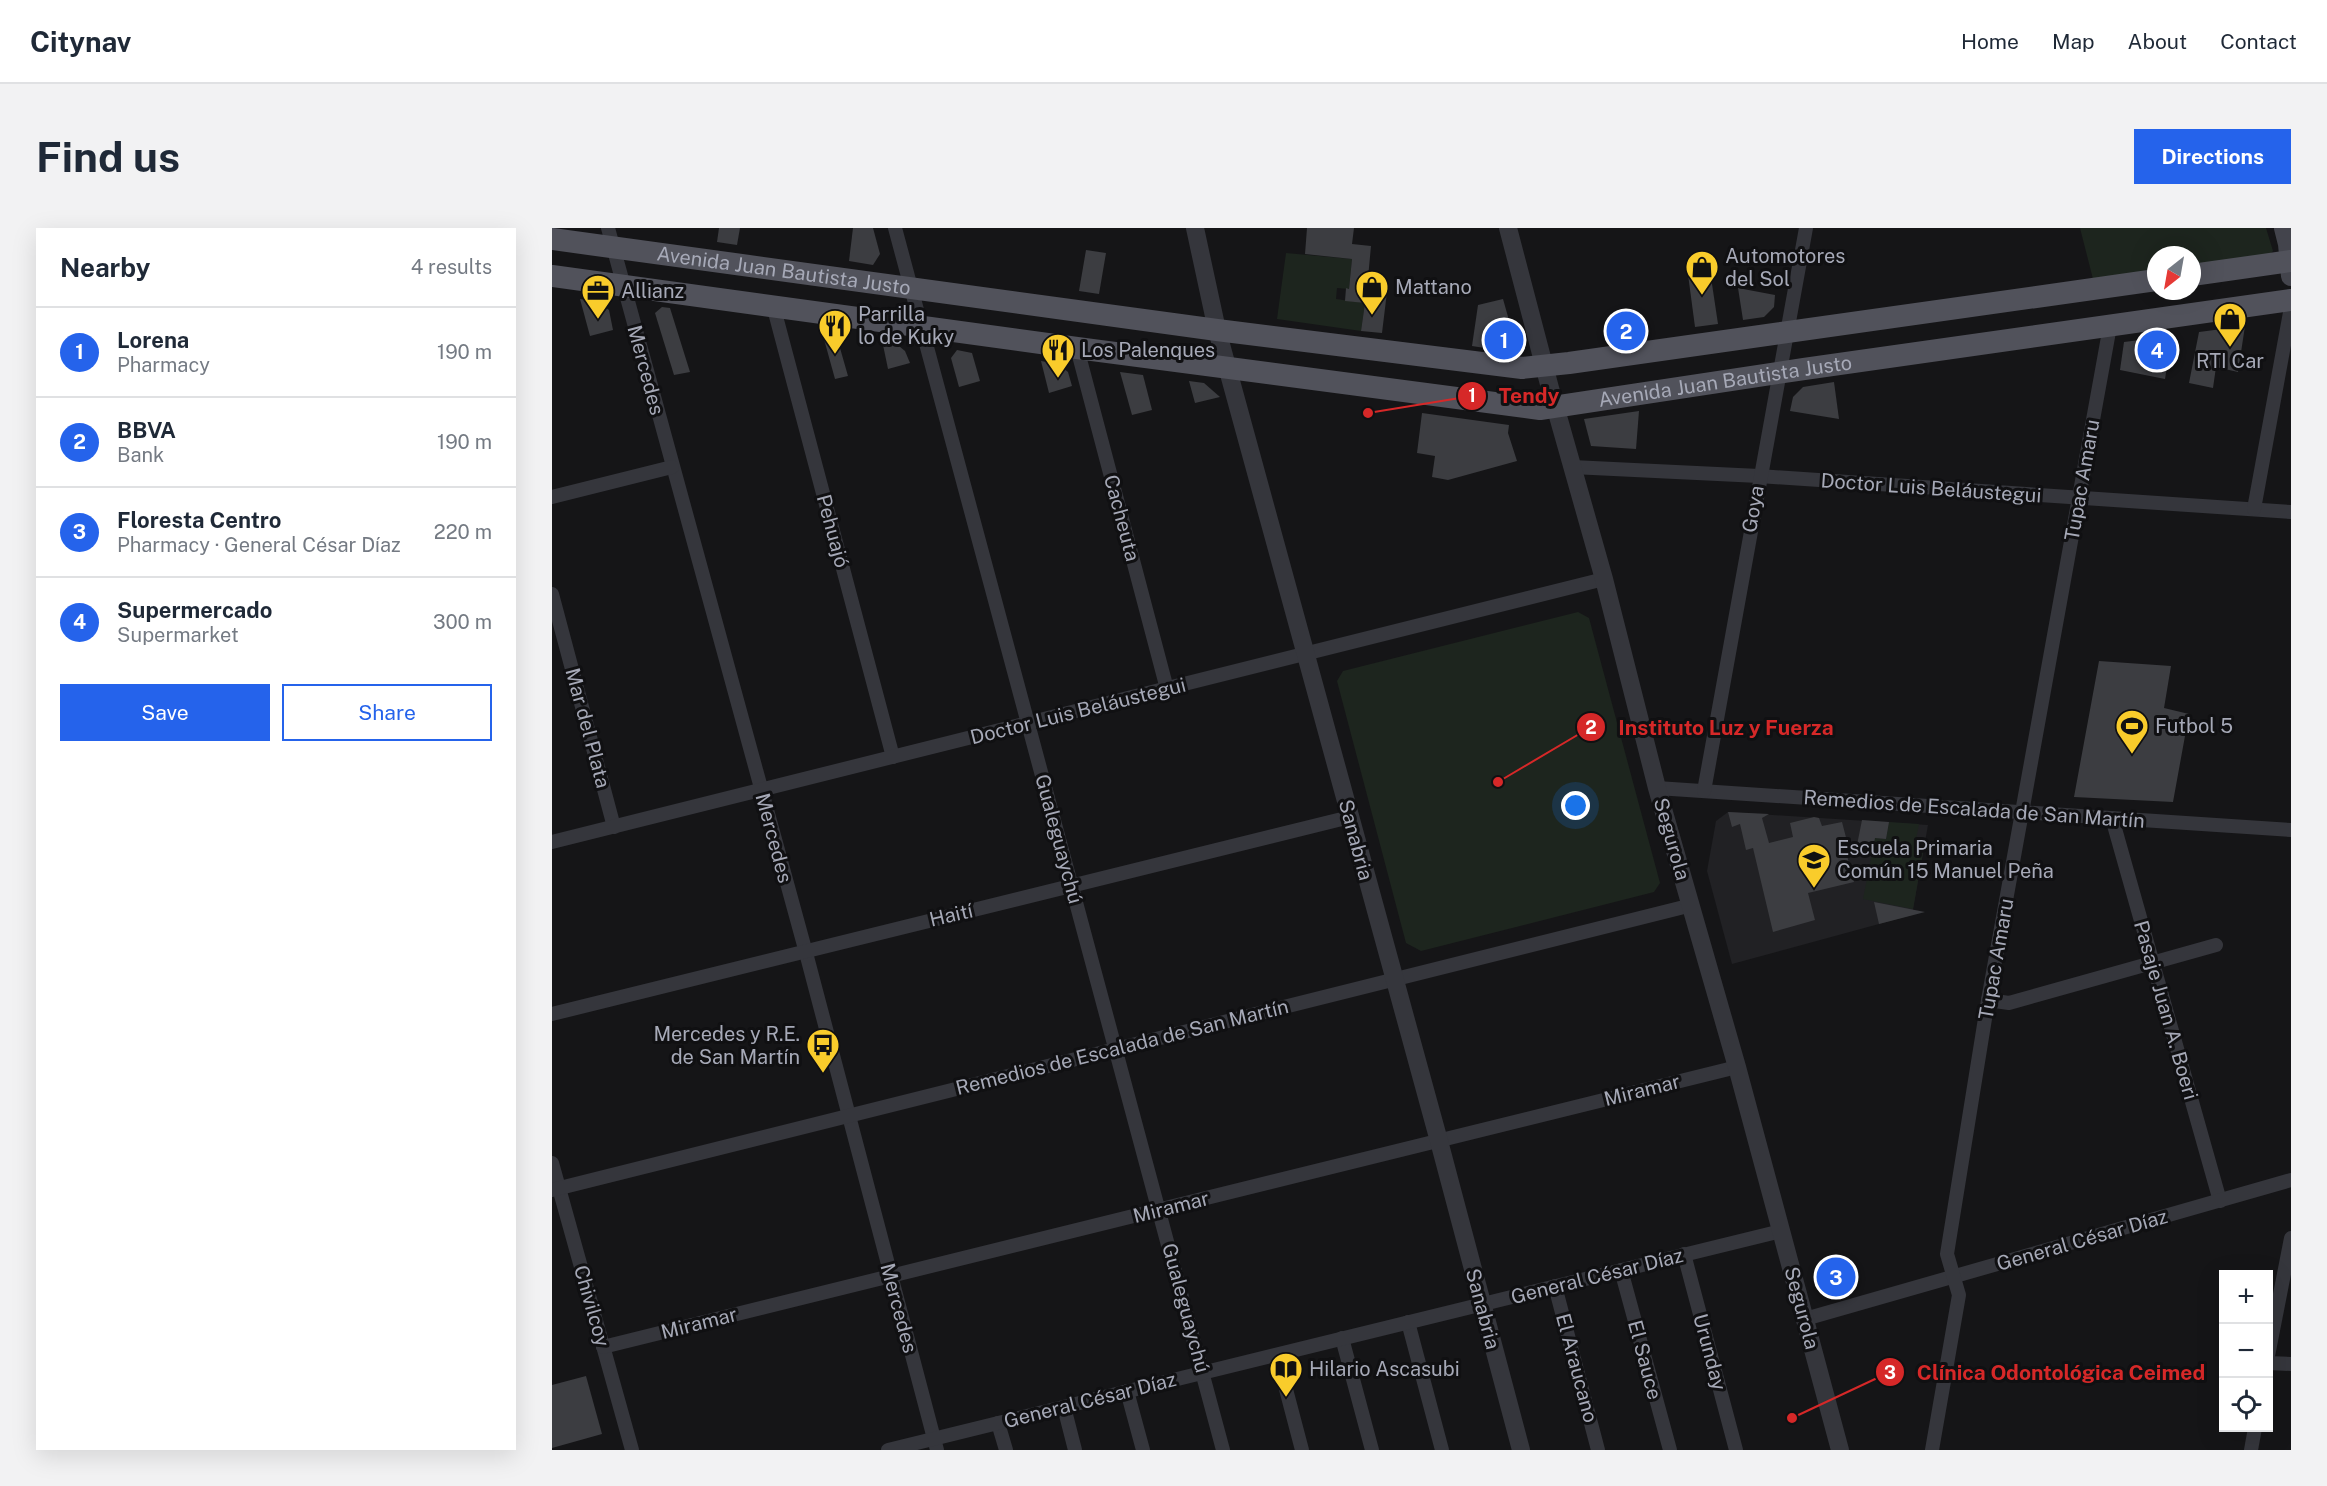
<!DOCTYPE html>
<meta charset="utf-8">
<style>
body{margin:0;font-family:"Public Sans",sans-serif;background:#f2f2f3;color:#1f2937}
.controls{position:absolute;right:18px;bottom:18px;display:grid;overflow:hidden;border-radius:0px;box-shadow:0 6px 24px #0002}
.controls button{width:54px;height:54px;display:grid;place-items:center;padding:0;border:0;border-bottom:2px solid #e0e1e3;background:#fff;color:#1f2937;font:30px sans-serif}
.compass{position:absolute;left:1595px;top:18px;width:54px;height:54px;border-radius:50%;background:#fff;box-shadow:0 6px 24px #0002;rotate:211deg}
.you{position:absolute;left:1024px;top:578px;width:21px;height:21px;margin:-15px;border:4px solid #fff;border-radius:50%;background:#1a73e8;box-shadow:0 0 0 9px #1a73e833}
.badge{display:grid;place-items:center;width:39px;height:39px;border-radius:50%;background:#2563eb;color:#fff;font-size:20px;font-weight:700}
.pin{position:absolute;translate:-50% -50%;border:3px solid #fff;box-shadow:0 2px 6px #0006}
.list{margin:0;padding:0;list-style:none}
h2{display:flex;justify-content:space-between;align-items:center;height:78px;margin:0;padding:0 24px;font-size:26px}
h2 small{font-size:20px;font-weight:400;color:#747a83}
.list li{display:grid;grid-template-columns:39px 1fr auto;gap:18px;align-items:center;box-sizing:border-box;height:90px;padding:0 24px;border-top:2px solid #e0e1e3}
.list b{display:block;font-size:22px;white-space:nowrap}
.list p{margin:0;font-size:20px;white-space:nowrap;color:#747a83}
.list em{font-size:20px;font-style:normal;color:#747a83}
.actions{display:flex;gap:12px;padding:18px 24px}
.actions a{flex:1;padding:14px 0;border:2px solid #2563eb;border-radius:0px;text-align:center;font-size:21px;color:#2563eb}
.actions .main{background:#2563eb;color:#fff}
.icon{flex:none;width:33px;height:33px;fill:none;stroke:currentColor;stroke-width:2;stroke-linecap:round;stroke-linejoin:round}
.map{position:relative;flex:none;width:1739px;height:1222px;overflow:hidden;border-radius:0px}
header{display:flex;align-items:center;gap:36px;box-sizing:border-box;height:84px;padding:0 30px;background:#fff;border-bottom:2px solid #e0e1e3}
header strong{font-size:28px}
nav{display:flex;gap:33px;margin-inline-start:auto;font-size:21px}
.intro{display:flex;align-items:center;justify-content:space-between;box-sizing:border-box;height:144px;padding:0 36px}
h1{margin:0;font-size:42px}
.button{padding:15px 27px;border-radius:0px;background:#2563eb;color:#fff;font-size:21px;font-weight:700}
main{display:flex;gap:36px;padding:0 36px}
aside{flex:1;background:#fff;border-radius:0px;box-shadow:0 6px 24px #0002}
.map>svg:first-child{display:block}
</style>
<header>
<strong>Citynav</strong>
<nav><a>Home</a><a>Map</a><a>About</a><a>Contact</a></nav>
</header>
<div class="intro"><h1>Find us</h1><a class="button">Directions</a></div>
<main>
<aside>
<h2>Nearby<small>4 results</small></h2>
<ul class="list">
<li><span class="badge">1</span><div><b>Lorena</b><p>Pharmacy</p></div><em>190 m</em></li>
<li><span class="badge">2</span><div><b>BBVA</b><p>Bank</p></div><em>190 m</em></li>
<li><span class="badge">3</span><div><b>Floresta Centro</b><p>Pharmacy · General César Díaz</p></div><em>220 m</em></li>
<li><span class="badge">4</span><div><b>Supermercado</b><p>Supermarket</p></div><em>300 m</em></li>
</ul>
<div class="actions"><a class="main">Save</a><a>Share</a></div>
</aside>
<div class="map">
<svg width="1739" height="1222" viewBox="0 0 1739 1222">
<rect width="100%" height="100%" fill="#151517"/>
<!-- built -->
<polygon fill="#212124" points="1176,584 1376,597 1360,687 1180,736 1155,643 1164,593"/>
<!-- green -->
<g fill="#1d251e">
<polygon points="1528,0 1714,0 1721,23 1717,27 1640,38 1640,27 1604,27 1604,43 1541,51"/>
<polygon points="734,25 800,31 797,61 785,60 784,71 813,75 809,103 725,91"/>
<polygon points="1026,384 1037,390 1108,655 1102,664 869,723 854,715 785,453 791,443"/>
<polygon points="1337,594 1367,596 1363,617 1372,619 1361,681 1311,671 1323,610 1334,611"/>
</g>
<!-- building -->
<g fill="#3c3d41">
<polygon points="167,0 188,0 185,17 165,14"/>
<polygon points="301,0 321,0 328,26 321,37 297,33"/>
<polygon points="755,0 802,0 800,16 819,18 815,61 835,64 830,105 809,103 813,75 793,73 794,60 797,61 800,31 753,26"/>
<polygon points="534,22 554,25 547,66 527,63"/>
<polygon points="1157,36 1166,96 1143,99 1135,39"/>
<polygon points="1186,60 1223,67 1222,79 1212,89 1191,92"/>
<polygon points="28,71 45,73 57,82 61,102 38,108"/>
<polygon points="951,71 964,117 958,124 920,118 926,77"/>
<polygon points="110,79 118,80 138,144 122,147 103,85"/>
<polygon points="1693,98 1686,144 1664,139 1661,160 1637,155 1647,104"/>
<polygon points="270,104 284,106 296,148 283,151"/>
<polygon points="1620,108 1613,151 1568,142 1572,114"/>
<polygon points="330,112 342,114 353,123 358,135 336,141"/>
<polygon points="405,122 420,125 428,153 407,159 399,130"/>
<polygon points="489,133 506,136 516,144 520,158 497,165"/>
<polygon points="568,144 591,147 600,182 580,187"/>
<polygon points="637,153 652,155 668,169 643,175"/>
<polygon points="1282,154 1287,191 1238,183 1241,169 1251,159"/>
<polygon points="1087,183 1084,221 1039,218 1032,191"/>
<polygon points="870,185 957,197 956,205 965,233 896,252 880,249 883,228 865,225"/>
<polygon points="1547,433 1619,438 1612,480 1637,486 1621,574 1522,569"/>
<polygon points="1176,584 1217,586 1210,590 1217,615 1241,609 1238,595 1262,589 1267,590 1270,598 1290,594 1297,621 1293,620 1302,654 1256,665 1263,692 1221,704 1201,620 1194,622 1188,596 1180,599"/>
<polygon points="1310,592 1337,594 1334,611 1323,610 1320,626 1304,622"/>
<polygon points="1322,674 1373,684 1327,696"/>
<polygon points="34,1148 50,1206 0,1220 0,1157"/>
</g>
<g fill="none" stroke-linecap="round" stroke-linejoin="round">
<!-- minor -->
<g stroke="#35363c" stroke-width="14">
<polyline points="56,0 253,721 385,1222"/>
<polyline points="343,0 671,1222"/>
<polyline points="221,77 341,529"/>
<polyline points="525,120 615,461"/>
<polyline points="1020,239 1207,248 1739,284"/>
<polyline points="0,269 120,239"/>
<polyline points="1702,281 1739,79"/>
<polyline points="0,366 62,599"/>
<polyline points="1105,560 1739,602"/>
<polyline points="1152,563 1254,0"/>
<polyline points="1560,590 1668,973"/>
<polyline points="0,614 1052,351"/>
<polyline points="1436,772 1457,775 1664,717"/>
<path d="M0 786C265 718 532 656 798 589"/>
<polyline points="0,935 80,1222"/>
<polyline points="0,962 1140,677"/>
<polyline points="1132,1026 1184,1222"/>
<polyline points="1069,1042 1118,1222"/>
<polyline points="1003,1058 1046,1222"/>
<polyline points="1253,1091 1739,952"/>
<polyline points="856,1094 890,1222"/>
<polyline points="790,1110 820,1222"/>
<polyline points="51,1119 1185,839"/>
<polyline points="725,1127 750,1222"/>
<polyline points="1716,1128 1739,1010"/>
<polyline points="1716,1135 1739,1136"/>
<polyline points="575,1163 591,1222"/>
<polyline points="512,1179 523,1222"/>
<polyline points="446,1195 454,1222"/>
<polyline points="336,1222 1229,1003"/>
<polyline points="1380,1222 1407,1067 1395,1026 1436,772 1558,98"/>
<polyline points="1699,1222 1703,1200"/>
</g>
<!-- tertiary -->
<g stroke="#35363c" stroke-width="18">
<polyline points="643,0 665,102 887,913 969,1222"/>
<polyline points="956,0 998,160 1052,351 1105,560 1185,839 1288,1222"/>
</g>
<!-- secondary -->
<polyline stroke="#43444c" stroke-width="20" points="1732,0 1736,16 1739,48"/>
<!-- primary -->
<g stroke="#51525b" stroke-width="22">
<path id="s1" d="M0 11 665 102 970 140 1017 135 1604 52"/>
<polyline points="1640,47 1739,33"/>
<path id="s2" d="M0 48 525 120 988 181 1252 141 1739 72"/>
</g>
</g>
<!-- icons -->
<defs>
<g id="shop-pin" transform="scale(1.725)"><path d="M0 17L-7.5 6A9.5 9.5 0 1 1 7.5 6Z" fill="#f9cc2b" stroke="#101012"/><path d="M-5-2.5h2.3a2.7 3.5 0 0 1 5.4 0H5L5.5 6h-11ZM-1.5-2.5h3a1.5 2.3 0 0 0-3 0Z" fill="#111"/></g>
<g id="office-pin" transform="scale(1.725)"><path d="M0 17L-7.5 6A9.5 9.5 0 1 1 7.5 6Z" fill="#f9cc2b" stroke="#101012"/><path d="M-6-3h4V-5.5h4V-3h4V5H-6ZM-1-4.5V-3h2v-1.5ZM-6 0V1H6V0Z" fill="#111"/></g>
<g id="restaurant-pin" transform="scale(1.725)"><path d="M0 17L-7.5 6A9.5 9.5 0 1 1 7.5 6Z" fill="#f9cc2b" stroke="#101012"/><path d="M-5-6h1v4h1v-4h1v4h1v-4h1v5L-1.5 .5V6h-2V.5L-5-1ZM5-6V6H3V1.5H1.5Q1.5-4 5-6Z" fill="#111"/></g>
<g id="stadium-pin" transform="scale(1.725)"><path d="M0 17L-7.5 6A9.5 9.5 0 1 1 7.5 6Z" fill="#f9cc2b" stroke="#101012"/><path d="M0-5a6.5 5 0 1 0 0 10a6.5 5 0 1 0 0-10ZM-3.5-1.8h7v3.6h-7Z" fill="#111"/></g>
<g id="school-pin" transform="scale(1.725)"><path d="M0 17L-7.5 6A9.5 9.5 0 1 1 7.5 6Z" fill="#f9cc2b" stroke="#101012"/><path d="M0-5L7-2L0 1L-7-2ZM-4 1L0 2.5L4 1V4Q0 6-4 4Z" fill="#111"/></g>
<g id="bus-pin" transform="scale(1.725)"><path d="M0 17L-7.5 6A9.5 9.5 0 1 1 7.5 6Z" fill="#f9cc2b" stroke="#101012"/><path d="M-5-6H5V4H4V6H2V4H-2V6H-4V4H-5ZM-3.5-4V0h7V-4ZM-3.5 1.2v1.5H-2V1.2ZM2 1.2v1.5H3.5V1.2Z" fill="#111"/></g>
<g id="library-pin" transform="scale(1.725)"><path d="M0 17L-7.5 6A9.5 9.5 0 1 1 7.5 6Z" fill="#f9cc2b" stroke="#101012"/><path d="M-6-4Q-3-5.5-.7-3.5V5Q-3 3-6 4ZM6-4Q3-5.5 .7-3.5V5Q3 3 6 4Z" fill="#111"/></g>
</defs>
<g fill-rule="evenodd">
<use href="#shop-pin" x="1150" y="39"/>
<use href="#shop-pin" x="820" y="59"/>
<use href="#office-pin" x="46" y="63"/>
<use href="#shop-pin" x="1678" y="91"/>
<use href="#restaurant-pin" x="283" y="98"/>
<use href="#restaurant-pin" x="506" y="122"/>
<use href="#stadium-pin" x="1580" y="498"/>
<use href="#school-pin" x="1262" y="632"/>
<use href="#bus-pin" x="271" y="817"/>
<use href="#library-pin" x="734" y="1141"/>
</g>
<g text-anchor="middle" stroke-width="6" stroke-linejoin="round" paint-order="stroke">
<!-- poi labels -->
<g font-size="20" fill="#a6a9b7" stroke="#101012" text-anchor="start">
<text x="1173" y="35">Automotores<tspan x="1173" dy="23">del Sol</tspan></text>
<text x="843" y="66">Mattano</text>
<text x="69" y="70">Allianz</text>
<text x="306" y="93">Parrilla<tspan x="306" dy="23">lo de Kuky</tspan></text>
<text x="529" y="129">Los Palenques</text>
<text x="1678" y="140" text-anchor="middle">RTI Car</text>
<text x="1603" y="505">Futbol 5</text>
<text x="1285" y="627">Escuela Primaria<tspan x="1285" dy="23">Común 15 Manuel Peña</tspan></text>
<text x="248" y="813" text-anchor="end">Mercedes y R.E.<tspan x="248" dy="23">de San Martín</tspan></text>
<text x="757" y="1148">Hilario Ascasubi</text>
</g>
<!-- street labels -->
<g font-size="20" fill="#a6a9b7" stroke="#101012">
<text dy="7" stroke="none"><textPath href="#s1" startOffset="234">Avenida Juan Bautista Justo</textPath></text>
<text transform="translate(94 142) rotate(75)" y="7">Mercedes</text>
<text dy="7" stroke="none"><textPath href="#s2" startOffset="1184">Avenida Juan Bautista Justo</textPath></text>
<text transform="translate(1530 252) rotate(-80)" y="7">Tupac Amaru</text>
<text transform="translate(1379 260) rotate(4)" y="7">Doctor Luis Beláustegui</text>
<text transform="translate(1201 281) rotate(-80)" y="7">Goya</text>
<text transform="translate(570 290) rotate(75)" y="7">Cacheuta</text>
<text transform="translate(281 303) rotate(75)" y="7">Pehuajó</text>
<text transform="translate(526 483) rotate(-14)" y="7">Doctor Luis Beláustegui</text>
<text transform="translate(36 500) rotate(75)" y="7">Mar del Plata</text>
<text transform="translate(1422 581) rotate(4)" y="7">Remedios de Escalada de San Martín</text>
<text transform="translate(222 610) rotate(75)" y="7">Mercedes</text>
<text transform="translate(507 611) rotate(75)" y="7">Gualeguaychú</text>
<text transform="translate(1120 611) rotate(74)" y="7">Segurola</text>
<text transform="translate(804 612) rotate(75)" y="7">Sanabria</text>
<text transform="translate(399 687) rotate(-13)" y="7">Haití</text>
<text transform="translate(1444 731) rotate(-80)" y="7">Tupac Amaru</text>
<text transform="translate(1614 782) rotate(74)" y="7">Pasaje Juan A. Boeri</text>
<text transform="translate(570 819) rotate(-14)" y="7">Remedios de Escalada de San Martín</text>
<text transform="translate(1090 862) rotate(-14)" y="7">Miramar</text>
<text transform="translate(619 979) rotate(-14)" y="7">Miramar</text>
<text transform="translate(1530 1012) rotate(-16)" y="7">General César Díaz</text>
<text transform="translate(1045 1048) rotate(-14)" y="7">General César Díaz</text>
<text transform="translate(40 1078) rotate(74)" y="7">Chivilcoy</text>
<text transform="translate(347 1080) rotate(75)" y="7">Mercedes</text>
<text transform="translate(634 1080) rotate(75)" y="7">Gualeguaychú</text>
<text transform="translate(1250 1080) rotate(75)" y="7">Segurola</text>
<text transform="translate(931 1081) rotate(75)" y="7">Sanabria</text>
<text transform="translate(147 1095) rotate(-14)" y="7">Miramar</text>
<text transform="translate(1158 1124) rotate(75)" y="7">Urunday</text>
<text transform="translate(1093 1132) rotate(75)" y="7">El Sauce</text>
<text transform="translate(1025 1140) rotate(75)" y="7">El Araucano</text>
<text transform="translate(538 1172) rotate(-14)" y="7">General César Díaz</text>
</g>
</g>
<!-- callouts -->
<path fill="none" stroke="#d62828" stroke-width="2" d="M816 185L920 168M946 554L1039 499M1240 1190L1338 1144"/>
<g fill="#d62828" stroke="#101012" stroke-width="2">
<circle cx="816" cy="185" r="6"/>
<circle cx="946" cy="554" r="6"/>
<circle cx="1240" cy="1190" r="6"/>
<circle cx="920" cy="168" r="15"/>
<circle cx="1039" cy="499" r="15"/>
<circle cx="1338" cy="1144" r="15"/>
</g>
<g font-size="18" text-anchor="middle" font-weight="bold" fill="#fff">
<text x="920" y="174">1</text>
<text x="1039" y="506">2</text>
<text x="1338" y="1151">3</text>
</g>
<g font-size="21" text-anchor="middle" font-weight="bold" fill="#d62828" stroke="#101012" stroke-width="6" stroke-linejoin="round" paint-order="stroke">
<text x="977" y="175">Tendy</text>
<text x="1174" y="507">Instituto Luz y Fuerza</text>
<text x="1509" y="1152">Clínica Odontológica Ceimed</text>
</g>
</svg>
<div class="controls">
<button>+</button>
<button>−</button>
<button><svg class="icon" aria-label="locate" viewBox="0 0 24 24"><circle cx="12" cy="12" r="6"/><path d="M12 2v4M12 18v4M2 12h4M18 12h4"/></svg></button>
</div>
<svg class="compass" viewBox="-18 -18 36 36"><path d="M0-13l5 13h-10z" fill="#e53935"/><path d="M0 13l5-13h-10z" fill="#747a83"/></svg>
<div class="you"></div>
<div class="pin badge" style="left:952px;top:112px">1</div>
<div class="pin badge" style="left:1074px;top:103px">2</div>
<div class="pin badge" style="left:1284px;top:1049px">3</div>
<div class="pin badge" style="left:1605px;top:122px">4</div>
</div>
</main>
